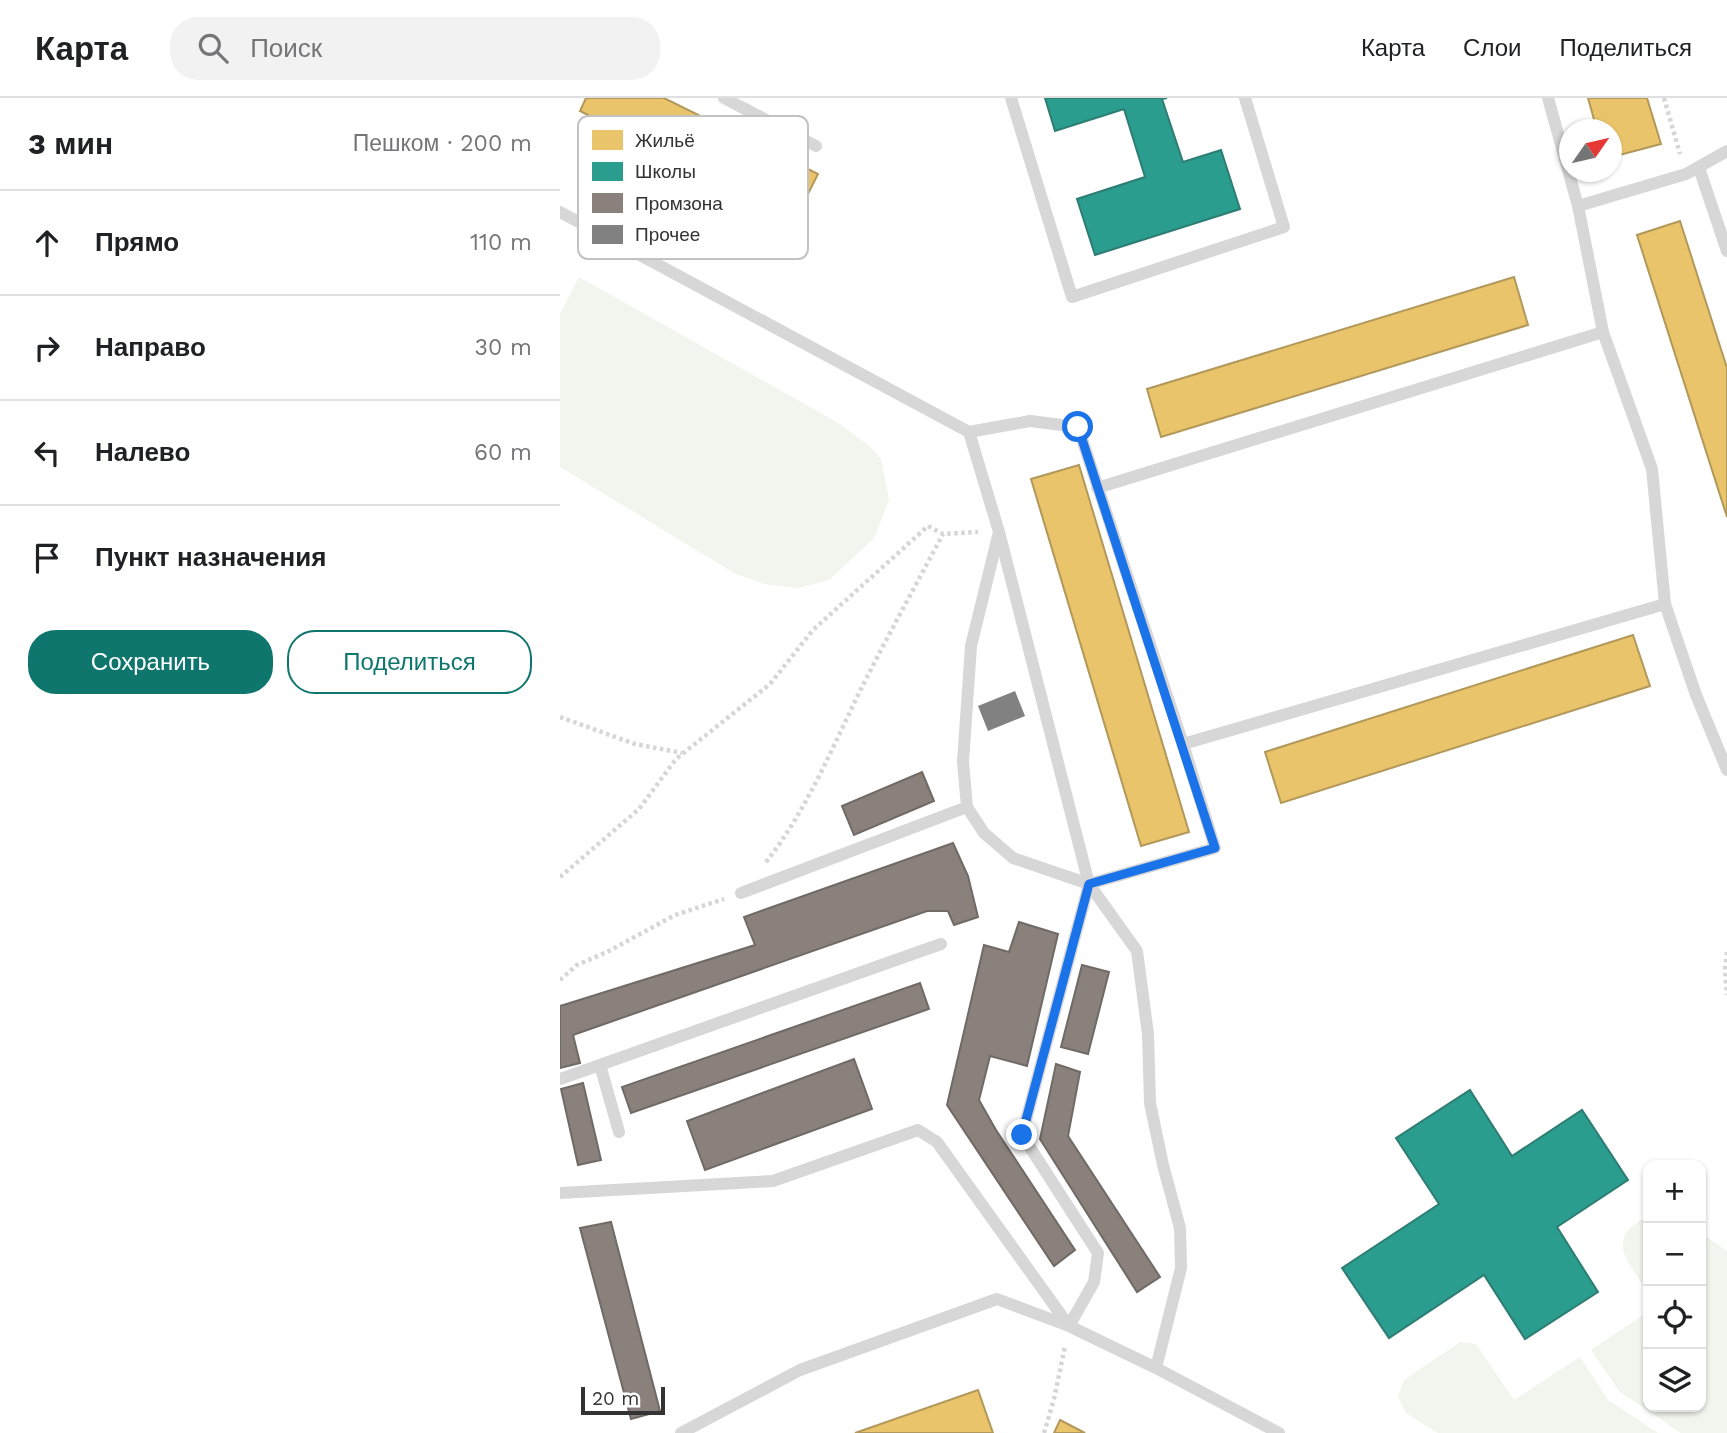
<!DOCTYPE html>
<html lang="ru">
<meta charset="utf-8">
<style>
body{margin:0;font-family:"Work Sans",sans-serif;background:#f2f2f2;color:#202124}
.controls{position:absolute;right:21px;bottom:21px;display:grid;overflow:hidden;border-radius:14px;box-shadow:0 2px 5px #0004}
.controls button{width:63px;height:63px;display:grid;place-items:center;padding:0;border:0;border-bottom:2px solid #e0e0e0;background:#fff;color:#202124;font:35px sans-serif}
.compass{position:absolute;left:999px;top:21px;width:63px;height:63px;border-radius:50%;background:#fff;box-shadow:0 2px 5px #0004;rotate:56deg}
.scale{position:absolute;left:21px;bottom:18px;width:84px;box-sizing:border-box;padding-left:7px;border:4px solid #333;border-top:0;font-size:19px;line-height:24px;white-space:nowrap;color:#333;-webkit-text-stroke:5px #fff;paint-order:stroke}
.stop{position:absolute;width:21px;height:21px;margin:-16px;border:5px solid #1a73e8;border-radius:50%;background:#fff}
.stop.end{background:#1a73e8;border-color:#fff;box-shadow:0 2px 7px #0008}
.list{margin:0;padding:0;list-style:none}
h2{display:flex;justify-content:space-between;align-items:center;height:91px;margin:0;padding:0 28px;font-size:30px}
h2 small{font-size:23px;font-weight:400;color:#757577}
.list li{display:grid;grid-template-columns:46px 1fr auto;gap:21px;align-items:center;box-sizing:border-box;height:105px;padding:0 28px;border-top:2px solid #e0e0e0}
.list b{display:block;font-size:26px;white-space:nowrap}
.list em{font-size:23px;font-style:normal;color:#757577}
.actions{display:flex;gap:14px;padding:21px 28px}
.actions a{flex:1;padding:16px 0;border:2px solid #0f766e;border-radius:28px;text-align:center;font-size:24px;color:#0f766e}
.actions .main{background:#0f766e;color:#fff}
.icon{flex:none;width:38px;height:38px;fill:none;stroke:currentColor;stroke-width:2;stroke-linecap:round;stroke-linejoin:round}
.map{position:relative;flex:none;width:1167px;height:1335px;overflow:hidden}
header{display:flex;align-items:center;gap:42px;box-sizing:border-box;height:98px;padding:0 35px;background:#fff;border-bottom:2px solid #e0e0e0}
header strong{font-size:33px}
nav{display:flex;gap:38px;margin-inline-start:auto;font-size:24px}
.search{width:490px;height:63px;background:#f2f2f2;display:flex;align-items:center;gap:18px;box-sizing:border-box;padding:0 24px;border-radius:28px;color:#757577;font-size:26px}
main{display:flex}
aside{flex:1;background:#fff}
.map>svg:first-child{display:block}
</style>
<header>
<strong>Карта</strong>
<div class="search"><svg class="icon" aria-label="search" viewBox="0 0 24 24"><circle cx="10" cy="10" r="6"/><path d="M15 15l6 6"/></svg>Поиск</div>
<nav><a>Карта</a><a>Слои</a><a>Поделиться</a></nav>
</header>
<main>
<aside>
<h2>3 мин<small>Пешком · 200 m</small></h2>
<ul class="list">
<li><svg class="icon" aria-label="ahead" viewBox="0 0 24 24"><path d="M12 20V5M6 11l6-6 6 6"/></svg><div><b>Прямо</b></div><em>110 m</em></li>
<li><svg class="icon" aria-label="right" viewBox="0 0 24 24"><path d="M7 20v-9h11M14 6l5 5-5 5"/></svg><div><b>Направо</b></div><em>30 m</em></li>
<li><svg class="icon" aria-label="left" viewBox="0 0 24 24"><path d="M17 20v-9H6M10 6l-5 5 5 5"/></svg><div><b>Налево</b></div><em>60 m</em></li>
<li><svg class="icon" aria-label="arrive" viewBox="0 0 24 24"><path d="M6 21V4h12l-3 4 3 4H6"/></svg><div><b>Пункт назначения</b></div></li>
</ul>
<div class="actions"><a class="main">Сохранить</a><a>Поделиться</a></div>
</aside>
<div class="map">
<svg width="1167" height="1335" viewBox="0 0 1167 1335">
<rect width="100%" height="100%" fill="#fff"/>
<!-- green -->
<g fill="#f1f5ed">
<polygon points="19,179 280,326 309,348 321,361 329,402 314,440 269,482 238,490 204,486 174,475 0,369 0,216"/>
<path d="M1088 1118V1194C1068 1163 1043 1141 1088 1118Z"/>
<polygon points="1141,1135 1167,1153 1167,1335 1121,1335 1059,1293 1031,1252 1088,1214 1088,1309 1141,1309"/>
<polygon points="900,1244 916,1246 954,1302 1020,1259 1048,1302 1098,1335 878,1335 846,1315 838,1299 844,1282"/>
</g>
<!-- homes -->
<g fill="#e9c46a" stroke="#b2985a" stroke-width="2">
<polygon points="26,0 104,0 258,76 236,120 20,13"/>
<polygon points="1028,0 1087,0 1101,46 1052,59 1052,32 1037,32"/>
<polygon points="1120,123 1167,270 1167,419 1077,137"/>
<polygon points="954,179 968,227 601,339 587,291"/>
<polygon points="519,367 629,734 581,748 471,381"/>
<polygon points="1073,537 1090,588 721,705 705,654"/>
<polygon points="418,1292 433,1335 295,1335"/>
<polygon points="500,1322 525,1335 494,1335"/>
</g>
<!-- schools -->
<g fill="#2a9d8f" stroke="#2d7d73" stroke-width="2">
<polygon points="485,0 607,0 602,1 623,64 661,52 680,111 535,157 517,101 585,79 564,11 495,33"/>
<polygon points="910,992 952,1058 1022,1012 1068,1082 997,1129 1038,1194 965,1241 924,1177 829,1240 782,1170 879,1106 836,1040"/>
</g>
<!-- industry -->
<g fill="#8a817c" stroke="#706a66" stroke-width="2">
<polygon points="362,674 374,703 294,737 282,708"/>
<polygon points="393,745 408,778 418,819 394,827 388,813 367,813 13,937 20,965 0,970 0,908 195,847 184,819"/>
<polygon points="459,824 498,836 467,968 430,958 419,1002 436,1032 515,1152 494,1168 387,1007 424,847 449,854"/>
<polygon points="522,867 549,874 528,956 501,949"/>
<polygon points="360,885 369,911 71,1015 62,989"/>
<polygon points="294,961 312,1011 145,1072 127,1023"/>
<polygon points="496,966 520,974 508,1038 600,1179 577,1194 480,1041"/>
<polygon points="23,985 41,1062 18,1067 1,991"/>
<polygon points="51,1124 100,1313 71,1321 20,1130"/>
</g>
<!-- building -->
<polygon fill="#818181" points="455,593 465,618 428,633 418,608"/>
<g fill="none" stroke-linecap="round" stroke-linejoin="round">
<!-- path -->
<g stroke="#d6d6d6" stroke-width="4.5" stroke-dasharray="3.5 3.5" stroke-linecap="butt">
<polyline points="1104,0 1120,56"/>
<polyline points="0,619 75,646 122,655"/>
<path d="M206 764C247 712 272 650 301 591 327 539 356 487 383 436"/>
<polyline points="0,779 79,711 116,661 210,586 253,532 368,428 383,436 418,434"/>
<polyline points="1167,854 1165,872 1167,897"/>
<polyline points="0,882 17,867 47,854 115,817 164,801"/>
<polyline points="484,1335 494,1301 505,1248"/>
</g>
<!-- lane -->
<g stroke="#d7d7d7" stroke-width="12">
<polyline points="164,0 256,48"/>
<polyline points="451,0 512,199 724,129 685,0"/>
<polyline points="988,0 1018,108 1043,234 1092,371 1105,506 1136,597 1167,672"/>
<polyline points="1139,70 1167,153"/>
<polyline points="1018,108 1126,76 1167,53"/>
<polyline points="0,114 409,334 470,323 518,329 623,646 1105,506"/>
<polyline points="409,334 439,434 529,786 577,853 588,936 590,1005 603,1067 620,1130 621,1170 596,1270"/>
<polyline points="537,390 1043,234"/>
<polyline points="438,438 411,548 403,664 407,709 424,735 453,760 529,786 655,750 623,646"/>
<polyline points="181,795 407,709"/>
<polyline points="40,967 59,1034"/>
<polyline points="0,981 381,846"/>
<polyline points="0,1095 213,1083 358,1032 377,1044 509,1228 534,1184 538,1155 462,1037 529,786"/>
<polyline points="121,1335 240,1272 437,1201 509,1228 596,1270 719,1335"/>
</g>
</g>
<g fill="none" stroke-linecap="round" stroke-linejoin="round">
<!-- route -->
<polyline stroke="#1a73e8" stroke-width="9" points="462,1037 529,786 655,750 518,329"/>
</g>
<!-- legend -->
<rect x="18" y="18" width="230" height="143" rx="10" fill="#fff" stroke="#c2c2c2" stroke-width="2"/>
<rect x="32" y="32" width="31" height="20" fill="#e9c46a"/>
<rect x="32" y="64" width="31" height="19" fill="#2a9d8f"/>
<rect x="32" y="95" width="31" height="20" fill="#8a817c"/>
<rect x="32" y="127" width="31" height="19" fill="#818181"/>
<g font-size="19" fill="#333">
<text x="75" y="49">Жильё</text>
<text x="75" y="80">Школы</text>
<text x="75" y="112">Промзона</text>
<text x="75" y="143">Прочее</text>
</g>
</svg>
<div class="controls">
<button>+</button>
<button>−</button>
<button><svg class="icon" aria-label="locate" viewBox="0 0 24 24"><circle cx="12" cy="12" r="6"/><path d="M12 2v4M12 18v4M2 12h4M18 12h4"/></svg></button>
<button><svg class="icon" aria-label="layers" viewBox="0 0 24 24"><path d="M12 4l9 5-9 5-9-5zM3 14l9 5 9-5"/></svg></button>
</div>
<svg class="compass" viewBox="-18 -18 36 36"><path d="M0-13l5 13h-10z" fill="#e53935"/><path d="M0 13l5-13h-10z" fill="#757577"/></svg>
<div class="scale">20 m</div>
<div class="stop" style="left:518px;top:329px"></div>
<div class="stop end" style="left:462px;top:1037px"></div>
</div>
</main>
